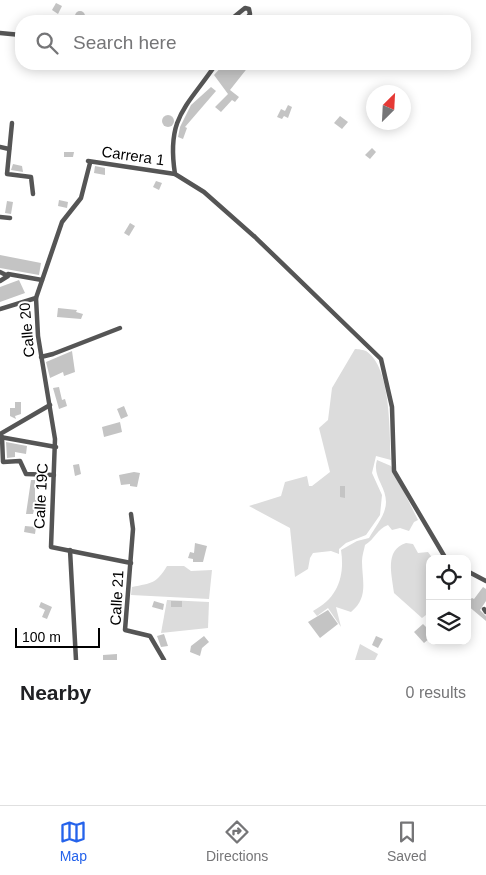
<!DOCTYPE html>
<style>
body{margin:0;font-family:Helvetica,sans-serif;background:#f6f6f6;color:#202124}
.controls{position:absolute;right:15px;bottom:15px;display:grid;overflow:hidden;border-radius:10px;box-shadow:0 2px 12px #0003}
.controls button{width:45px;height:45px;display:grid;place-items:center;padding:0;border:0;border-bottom:1px solid #e0e0e0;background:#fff;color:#202124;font:25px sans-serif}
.compass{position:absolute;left:366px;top:85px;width:45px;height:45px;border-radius:50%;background:#fff;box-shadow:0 2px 12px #0003;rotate:24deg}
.scale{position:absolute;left:15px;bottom:12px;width:85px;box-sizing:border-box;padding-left:5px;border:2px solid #000;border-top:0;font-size:14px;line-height:18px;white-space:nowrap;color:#000;-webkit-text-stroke:4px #fff;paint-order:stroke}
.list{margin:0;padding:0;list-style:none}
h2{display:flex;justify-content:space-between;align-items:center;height:65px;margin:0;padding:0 20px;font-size:21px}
h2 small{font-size:16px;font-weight:400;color:#757577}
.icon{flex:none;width:28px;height:28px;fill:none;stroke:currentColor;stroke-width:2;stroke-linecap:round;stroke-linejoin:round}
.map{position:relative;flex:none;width:486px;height:660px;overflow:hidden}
.search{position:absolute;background:#fff;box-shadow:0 2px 12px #0003;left:15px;right:15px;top:15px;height:55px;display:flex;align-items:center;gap:12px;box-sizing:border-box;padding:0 18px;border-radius:20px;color:#757577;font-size:19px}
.sheet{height:145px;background:#fff}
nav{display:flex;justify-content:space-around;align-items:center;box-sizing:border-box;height:70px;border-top:1px solid #e0e0e0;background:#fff;font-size:14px;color:#757577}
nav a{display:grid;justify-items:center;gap:2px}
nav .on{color:#2563eb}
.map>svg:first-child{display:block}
</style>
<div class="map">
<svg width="486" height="660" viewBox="0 0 486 660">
<rect width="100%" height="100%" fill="#fff"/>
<!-- green -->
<g fill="#dcdcdc">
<path d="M355 349C358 349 364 350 366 351 392 368 389 433 391 460L376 456 372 473 382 495 380 515 366 535 346 543 339 549V554L331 551 313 553 310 558 308 569 295 577 290 528 249 506 281 496 285 482 307 476 309 486H312L330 472 319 428 328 420 332 388Z"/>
<path d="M377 460 391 466 418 520 414 522 409 531 400 528 392 530 388 525C377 529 375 539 365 545 364 550 362 556 362 561 362 581 369 597 351 612L336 607 341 627 328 608 317 616 313 611C338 598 345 576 341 550L357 541 369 538C375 527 386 515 386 502 386 486 372 476 377 460Z"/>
<path d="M406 543 413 544 418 553 428 552 433 559H430V612L422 618 394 593C392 575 384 550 406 543Z"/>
<path d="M167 566H184L191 571 212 570 209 599 131 595 132 587C152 583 156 584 167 566Z"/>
<polygon points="167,600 209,602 208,628 161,633"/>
<polygon points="360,644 378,654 375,660 355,660"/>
</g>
<!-- building -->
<g fill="#c4c4c4">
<polygon points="56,3 62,6 58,14 52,10"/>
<circle cx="80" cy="16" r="5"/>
<polygon points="224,64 247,64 249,66 230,90 239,97 235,102 232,100 221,112 215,107 228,94 214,75"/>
<polygon points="211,87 216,91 185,127 187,128 183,139 178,137 180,127 191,105"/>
<polygon points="288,105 292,107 288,118 284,116 282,119 277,117 281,109 285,111"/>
<circle cx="168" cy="121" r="6"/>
<polygon points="340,116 348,122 342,129 334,123"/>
<polygon points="372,148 376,152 370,159 365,155"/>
<polygon points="64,152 74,152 73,157 64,157"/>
<polygon points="13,164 22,166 23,172 11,170"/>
<polygon points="95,166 105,168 105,175 94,173"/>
<polygon points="156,181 162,183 159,190 153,187"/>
<polygon points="59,200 68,202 67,208 58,206"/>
<polygon points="7,201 13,202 11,214 5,213"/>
<polygon points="130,223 135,226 129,236 124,233"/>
<polygon points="0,255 41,263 39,275 0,268"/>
<polygon points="19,280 25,293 0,302 0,287"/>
<polygon points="58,308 77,310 76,312 83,314 81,319 57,317"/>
<polygon points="72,351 75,372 64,376 63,372 50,378 46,362"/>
<polygon points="59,387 62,400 65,399 67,406 59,409 53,388"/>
<polygon points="15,402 21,402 21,414 15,416 16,419 10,416 10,408 15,408"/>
<polygon points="124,406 128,416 121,419 117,409"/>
<polygon points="120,422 122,432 104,437 102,427"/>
<polygon points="6,442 27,446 26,454 15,452 15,457 7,458"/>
<polygon points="79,464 81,474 75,476 73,465"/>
<polygon points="134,472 140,473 137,487 130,486 130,484 121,485 119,475"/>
<polygon points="31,480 35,480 35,500 44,501 42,511 34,510 33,514 26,514"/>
<polygon points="340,486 345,486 345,498 340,497"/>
<polygon points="25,526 36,527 35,534 24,532"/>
<polygon points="195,543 207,546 203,562 193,562 193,559 188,558 190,552 194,553"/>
<polygon points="483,587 486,589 486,601 480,610 486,616 486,621 467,605 467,602 472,598 474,599"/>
<polygon points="154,601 164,604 163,610 152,607"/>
<rect x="171" y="601" width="11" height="6"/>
<polygon points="41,602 52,607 47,619 42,617 45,610 39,607"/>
<polygon points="328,610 338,624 320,638 308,622"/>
<polygon points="423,624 430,631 430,638 424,643 414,632"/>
<polygon points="164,634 168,646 161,647 157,636"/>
<polygon points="204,636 209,642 202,648 200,656 190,652 191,646"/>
<polygon points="376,636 383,639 378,648 372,645"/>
<polygon points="117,654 117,660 103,660 103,655"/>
</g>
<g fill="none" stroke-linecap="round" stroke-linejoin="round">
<!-- minor -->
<g stroke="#555" stroke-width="4.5">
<polyline points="229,21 245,8 249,9 250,14 245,21"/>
<polyline points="0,33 21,35"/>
<polyline points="174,64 178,67 184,64"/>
<polyline points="12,123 7,174 31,177 33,194"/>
<polyline points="0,147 9,149"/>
<polyline points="88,161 175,174 204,192 255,237 381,359 392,407 394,471 446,559"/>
<polyline points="90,163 81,198 62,222 36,298 38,336 55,439 51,547 131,563"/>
<path d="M175 174C166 117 187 107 216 64"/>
<polyline points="0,217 10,218"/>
<polyline points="0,272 8,276 0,281"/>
<polyline points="8,274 42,280"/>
<polyline points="0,309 36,298"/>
<polyline points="41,357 53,354 120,328"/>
<polyline points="0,434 50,405"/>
<polyline points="0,437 56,447"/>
<polyline points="2,437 3,462 20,461 26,474 54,475"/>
<polyline points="131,514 133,529 125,630 150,636 164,660"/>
<polyline points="70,550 76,660"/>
<polyline points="467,571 486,581"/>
<polyline points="484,609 486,612"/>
</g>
</g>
<g text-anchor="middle" stroke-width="4" stroke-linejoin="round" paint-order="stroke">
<!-- street labels -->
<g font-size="15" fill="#000" stroke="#fff">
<text transform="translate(133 156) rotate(8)" y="5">Carrera 1</text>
<text transform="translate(27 330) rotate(-95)" y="5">Calle 20</text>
<text transform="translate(41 496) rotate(-87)" y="5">Calle 19C</text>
<text transform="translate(117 598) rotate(-87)" y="5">Calle 21</text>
</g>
</g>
</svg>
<div class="controls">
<button><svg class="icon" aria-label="locate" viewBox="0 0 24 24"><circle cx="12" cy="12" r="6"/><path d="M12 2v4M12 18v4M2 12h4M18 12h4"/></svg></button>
<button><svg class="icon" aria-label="layers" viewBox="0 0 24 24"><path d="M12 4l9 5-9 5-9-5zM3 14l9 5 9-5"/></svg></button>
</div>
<svg class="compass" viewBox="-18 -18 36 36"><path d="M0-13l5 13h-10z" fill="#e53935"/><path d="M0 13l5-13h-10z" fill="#757577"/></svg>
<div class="scale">100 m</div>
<div class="search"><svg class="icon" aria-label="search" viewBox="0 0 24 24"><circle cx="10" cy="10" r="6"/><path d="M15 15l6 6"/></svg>Search here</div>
</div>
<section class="sheet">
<h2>Nearby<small>0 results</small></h2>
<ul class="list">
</ul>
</section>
<nav>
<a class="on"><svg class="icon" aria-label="map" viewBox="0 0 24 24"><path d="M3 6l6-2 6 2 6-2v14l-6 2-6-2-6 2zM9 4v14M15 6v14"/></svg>Map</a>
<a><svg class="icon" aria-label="directions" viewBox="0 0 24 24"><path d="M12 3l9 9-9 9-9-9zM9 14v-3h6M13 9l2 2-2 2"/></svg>Directions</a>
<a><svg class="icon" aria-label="saved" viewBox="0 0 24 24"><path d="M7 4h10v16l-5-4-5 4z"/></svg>Saved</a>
</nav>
